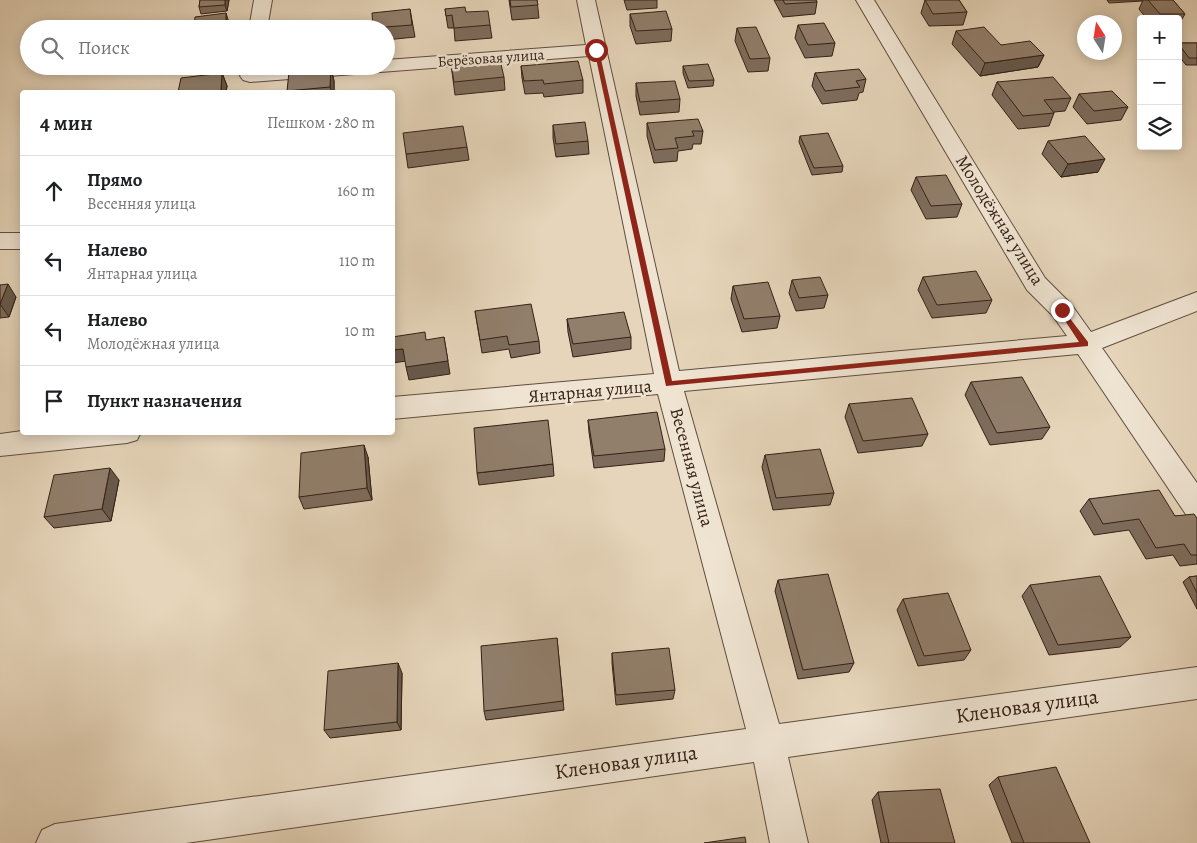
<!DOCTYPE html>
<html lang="ru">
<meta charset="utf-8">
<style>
body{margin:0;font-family:Alegreya,serif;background:#f2f2f2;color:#202124}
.controls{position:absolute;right:15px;top:15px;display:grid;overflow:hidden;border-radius:5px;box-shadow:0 2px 12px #0003}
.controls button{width:45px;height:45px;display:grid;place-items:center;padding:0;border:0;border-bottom:1px solid #e0e0e0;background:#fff;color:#202124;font:25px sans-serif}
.compass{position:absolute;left:1077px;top:15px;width:45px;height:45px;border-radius:50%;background:#fff;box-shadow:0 2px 12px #0003;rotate:348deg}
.stop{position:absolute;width:15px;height:15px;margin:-11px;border:4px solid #8f2418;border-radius:50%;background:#fff}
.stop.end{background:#8f2418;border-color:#fff;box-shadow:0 1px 5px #0008}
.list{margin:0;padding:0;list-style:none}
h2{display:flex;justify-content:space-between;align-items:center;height:65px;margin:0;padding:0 20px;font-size:21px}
h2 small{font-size:16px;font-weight:400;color:#757577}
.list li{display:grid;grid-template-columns:32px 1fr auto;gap:15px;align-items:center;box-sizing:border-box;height:70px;padding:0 20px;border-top:1px solid #e0e0e0}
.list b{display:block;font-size:19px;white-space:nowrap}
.list p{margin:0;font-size:16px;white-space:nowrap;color:#757577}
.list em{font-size:16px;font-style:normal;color:#757577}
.icon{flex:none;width:28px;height:28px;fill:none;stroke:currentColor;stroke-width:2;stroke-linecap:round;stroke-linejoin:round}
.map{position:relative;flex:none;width:1197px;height:843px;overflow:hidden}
.search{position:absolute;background:#fff;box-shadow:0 2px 12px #0003;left:20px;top:20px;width:375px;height:55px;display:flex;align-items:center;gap:12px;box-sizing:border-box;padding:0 18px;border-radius:28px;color:#757577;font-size:19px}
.panel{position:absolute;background:#fff;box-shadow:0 2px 12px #0003;left:20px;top:90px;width:375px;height:345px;border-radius:5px}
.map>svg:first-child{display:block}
</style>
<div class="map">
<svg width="1197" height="843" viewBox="0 0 1197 843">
<rect width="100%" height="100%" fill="#e6d5ba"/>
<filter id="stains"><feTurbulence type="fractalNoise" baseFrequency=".004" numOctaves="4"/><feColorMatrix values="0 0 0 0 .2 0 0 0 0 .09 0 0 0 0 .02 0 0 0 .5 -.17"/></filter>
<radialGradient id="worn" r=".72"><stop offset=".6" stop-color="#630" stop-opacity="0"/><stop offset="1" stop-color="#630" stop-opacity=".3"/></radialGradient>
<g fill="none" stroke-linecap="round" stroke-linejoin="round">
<!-- minor casing -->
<g stroke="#614d3f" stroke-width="2">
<g id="minor">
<polygon points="254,0 272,0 267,29 249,29"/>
<polygon points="577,0 595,0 679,371 1067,336 1053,316 1027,290 856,0 874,0 1045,278 1071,304 1091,332 1197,292 1197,311 1102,348 1197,483 1197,519 1187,516 1078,354 684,391 779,724 1197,667 1197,699 788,757 808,843 770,843 754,762 186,843 36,843 42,830 55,824 746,729 658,394 392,419 392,397 654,374 589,56 250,82 243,80 240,76 243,72 250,70 302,66 386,66 386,60 586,45"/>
<rect x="0" y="233" width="22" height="16"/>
<polygon points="22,431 22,432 141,432 137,440 127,443 0,456 0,434"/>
</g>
</g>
<!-- minor -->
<use href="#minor" fill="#efe4d2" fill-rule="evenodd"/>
</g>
<!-- wall -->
<g fill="#7d6c5c" stroke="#352016">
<polygon points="200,0 229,0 227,11 201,14 199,7"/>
<polygon points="509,0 537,0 539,18 512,20"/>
<polygon points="624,0 657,0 657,8 627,10"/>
<polygon points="774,0 816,0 817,2 815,14 783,17"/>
<polygon points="925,0 959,0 967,12 963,25 929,26 921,13"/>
<polygon points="1107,0 1143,0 1143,1 1109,3"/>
<polygon points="1143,0 1173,0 1185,14 1178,26 1178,19 1147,19 1139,9"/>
<polygon points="410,9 415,37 386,40 386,29 373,29"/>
<polygon points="445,9 466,12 490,25 492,38 455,41 454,28 448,28"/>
<polygon points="630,14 672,29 671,41 636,44 630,26"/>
<polygon points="798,25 835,43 832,56 805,58 795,38"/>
<polygon points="737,28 770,58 768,71 748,72 735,41"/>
<polygon points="956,31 1001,45 1044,55 1038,67 980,76 952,44"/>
<polygon points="1178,43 1197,43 1197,65 1186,65 1178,55"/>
<polygon points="451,64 504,77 505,90 455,95"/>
<polygon points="521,66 583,80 583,93 544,97 543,93 525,94 522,78"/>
<polygon points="683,66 714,80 713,86 688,88 683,73"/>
<polygon points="331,68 334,81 334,92 287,92 287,91"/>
<polygon points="222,73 227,86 226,92 178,92"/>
<polygon points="815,73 866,79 863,92 859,93 857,100 822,104 812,86"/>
<polygon points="997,82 1071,98 1065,111 1054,112 1054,113 1049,126 1018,129 992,95"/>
<polygon points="636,83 680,99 679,112 640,115 636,96"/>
<polygon points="1079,94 1128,107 1121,120 1087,124 1073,107"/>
<polygon points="647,123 703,131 701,144 693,144 692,149 678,151 677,161 654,163 647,136"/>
<polygon points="553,125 588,141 589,154 556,157 553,138"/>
<polygon points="800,136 843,166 842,172 812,175 799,142"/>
<polygon points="1048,141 1098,172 1061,177 1042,154"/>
<polygon points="467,147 469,160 408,168 406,154"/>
<polygon points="916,177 962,204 957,217 926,219 911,190"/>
<polygon points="923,277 992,300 986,313 932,318 918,290"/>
<polygon points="792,280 828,295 824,308 796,311 789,293"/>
<polygon points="0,285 16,297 9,317 0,318"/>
<polygon points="733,286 780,316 777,328 742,332 731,299"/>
<polygon points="475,311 539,341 540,353 511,358 509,349 482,353"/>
<polygon points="567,319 631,337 631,349 573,357 568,332"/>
<polygon points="971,382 1050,427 1042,439 990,445 965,395"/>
<polygon points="849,404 928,434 922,446 858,453 845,417"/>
<polygon points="588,420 665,449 664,461 594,468 589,432"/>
<polygon points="765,455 834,493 830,505 773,510 762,467"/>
<polygon points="368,457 372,500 304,509 299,497"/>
<polygon points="553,464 554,476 479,485 477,473"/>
<polygon points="119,480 111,521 54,528 44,517"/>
<polygon points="1089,499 1175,516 1197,518 1197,564 1180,566 1173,555 1146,559 1129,530 1094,535 1080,511"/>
<polygon points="1197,576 1197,609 1183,582 1189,577"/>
<polygon points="778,580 854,663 849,672 798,679 775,591"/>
<polygon points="1030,585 1131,637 1120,647 1049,655 1022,596"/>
<polygon points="903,599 971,650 964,660 918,666 897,610"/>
<polygon points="557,638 564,710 486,720 484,711"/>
<polygon points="612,653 675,690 673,699 616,705 612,663"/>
<polygon points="402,673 401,730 330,738 324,730"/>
<polygon points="998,777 1090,843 1012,843 989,785"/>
<polygon points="878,792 955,843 881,843 872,800"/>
</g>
<!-- shaded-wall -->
<g fill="#66584b" stroke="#352016">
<polygon points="225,0 229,0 227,11 225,5"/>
<polygon points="226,13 230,26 230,29 226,29"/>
<polygon points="1044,55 1038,67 980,76 985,63"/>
<polygon points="331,68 334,81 334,92 332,92 330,87"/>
<polygon points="222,73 227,86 226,92 221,92 221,91"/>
<polygon points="1105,159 1098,172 1061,177 1068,164"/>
<polygon points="8,284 16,297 9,317 0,304"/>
<polygon points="444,337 450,374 409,380 406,367"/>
<polygon points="403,349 407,361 392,363 392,350"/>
<polygon points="364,445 368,457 372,500 367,488"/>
<polygon points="110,468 119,480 111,521 102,509"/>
<polygon points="398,663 402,673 401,730 397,722"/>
</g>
<!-- building -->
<g fill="#917e6b" stroke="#352016">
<polygon points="200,0 225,0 225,5 199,7"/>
<polygon points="510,0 537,0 538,5 511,7"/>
<polygon points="783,0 816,0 817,2 785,4"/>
<polygon points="925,0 959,0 967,12 933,14"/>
<polygon points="1148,0 1173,0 1185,14 1160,14"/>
<polygon points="465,7 466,12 488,11 490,25 454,28 452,15 446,16 445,9"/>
<polygon points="410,9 412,25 373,28 372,13"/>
<polygon points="666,11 672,29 636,31 630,14"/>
<polygon points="226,13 226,29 194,29 195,17"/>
<polygon points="319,22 319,29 285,29 285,25"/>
<polygon points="824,23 835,43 808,45 798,25"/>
<polygon points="756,27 770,58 750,59 737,28"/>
<polygon points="984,27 1001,45 1030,41 1044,55 985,63 956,31"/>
<polygon points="1178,43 1197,43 1197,58 1189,58"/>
<polygon points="500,60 504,77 454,82 451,64"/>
<polygon points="578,61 583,80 544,84 543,80 524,81 521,66"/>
<polygon points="708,64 714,80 689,81 683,66"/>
<polygon points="331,68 330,87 287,91 289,72"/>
<polygon points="859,69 866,79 856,81 860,87 825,91 815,73"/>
<polygon points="222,73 221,91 202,92 178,92 181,78"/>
<polygon points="1053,77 1071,98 1044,100 1054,113 1023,116 997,82"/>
<polygon points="675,81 680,99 640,102 636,83"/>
<polygon points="1112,91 1128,107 1094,111 1079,94"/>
<polygon points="698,119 703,131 692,131 694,136 675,138 678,148 655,150 647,123"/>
<polygon points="585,122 588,141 556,144 553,125"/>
<polygon points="463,126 467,147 406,154 403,133"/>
<polygon points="828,133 843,166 814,168 800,136"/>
<polygon points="1085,136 1105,159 1068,164 1048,141"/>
<polygon points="946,175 962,204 931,206 916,177"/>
<polygon points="976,271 992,300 937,305 923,277"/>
<polygon points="820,277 828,295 799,298 792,280"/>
<polygon points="768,282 780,316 744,319 733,286"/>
<polygon points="8,284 0,304 0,285"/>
<polygon points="531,304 539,341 509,345 507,336 480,340 475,311"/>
<polygon points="624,312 631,337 573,344 567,319"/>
<polygon points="425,332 426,340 444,337 448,361 406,367 403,349 392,350 392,337"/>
<polygon points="1022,377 1050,427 997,433 971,382"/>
<polygon points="912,398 928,434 863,441 849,404"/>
<polygon points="657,412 665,449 594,456 588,420"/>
<polygon points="548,420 553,464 477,473 474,428"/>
<polygon points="364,445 367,488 299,497 301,453"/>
<polygon points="820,449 834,493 776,498 765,455"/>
<polygon points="110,468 102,509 44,517 54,475"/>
<polygon points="1159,490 1175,516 1194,514 1197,518 1197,555 1191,555 1184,544 1156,548 1139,519 1103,524 1089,499"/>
<polygon points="828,574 854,663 803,670 778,580"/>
<polygon points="1100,576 1131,637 1058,645 1030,585"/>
<polygon points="1197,576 1197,593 1189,577"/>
<polygon points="948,593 971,650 924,656 903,599"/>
<polygon points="557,638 563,701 484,711 481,646"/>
<polygon points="669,648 675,690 616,695 612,653"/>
<polygon points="398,663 397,722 324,730 328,671"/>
<polygon points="1056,767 1090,843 1024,843 998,777"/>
<polygon points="940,789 955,843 889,843 878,792"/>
<polygon points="745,837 746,843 704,843"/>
</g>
<!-- route -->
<polygon fill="#8f2418" points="594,49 599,50 672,381 1079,342 1058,310 1062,308 1088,342 1088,346 666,386"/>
<g text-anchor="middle" stroke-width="5" stroke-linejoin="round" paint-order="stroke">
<!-- far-street labels -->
<g font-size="15" fill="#352016" stroke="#efe4d2">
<text transform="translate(491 58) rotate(-4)" y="5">Берёзовая улица</text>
</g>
<!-- street labels -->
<g font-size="18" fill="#352016" stroke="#efe4d2">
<text transform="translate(1000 220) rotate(58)" y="6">Молодёжная улица</text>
<text transform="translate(590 391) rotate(-5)" y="6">Янтарная улица</text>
<text transform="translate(692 467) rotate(75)" y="6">Весенняя улица</text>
</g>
<!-- near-street labels -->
<g font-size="21" fill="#352016" stroke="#efe4d2">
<text transform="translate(1027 706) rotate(-8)" y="7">Кленовая улица</text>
<text transform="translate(626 762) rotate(-8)" y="7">Кленовая улица</text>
</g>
</g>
<rect width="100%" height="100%" filter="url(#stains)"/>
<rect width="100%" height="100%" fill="url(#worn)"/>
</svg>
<div class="controls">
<button>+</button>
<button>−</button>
<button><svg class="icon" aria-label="layers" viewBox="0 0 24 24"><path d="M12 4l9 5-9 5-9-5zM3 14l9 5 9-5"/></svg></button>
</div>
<svg class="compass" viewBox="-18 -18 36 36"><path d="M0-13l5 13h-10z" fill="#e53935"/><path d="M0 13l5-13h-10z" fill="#757577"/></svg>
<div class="stop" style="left:596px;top:50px"></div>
<div class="stop end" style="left:1062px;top:310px"></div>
<div class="search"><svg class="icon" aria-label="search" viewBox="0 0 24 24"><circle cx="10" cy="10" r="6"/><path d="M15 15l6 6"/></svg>Поиск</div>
<section class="panel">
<h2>4 мин<small>Пешком · 280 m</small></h2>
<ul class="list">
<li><svg class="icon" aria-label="ahead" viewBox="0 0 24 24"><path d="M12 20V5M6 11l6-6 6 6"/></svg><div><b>Прямо</b><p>Весенняя улица</p></div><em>160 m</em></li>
<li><svg class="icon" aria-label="left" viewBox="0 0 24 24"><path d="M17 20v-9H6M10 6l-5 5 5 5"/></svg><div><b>Налево</b><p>Янтарная улица</p></div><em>110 m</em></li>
<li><svg class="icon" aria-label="left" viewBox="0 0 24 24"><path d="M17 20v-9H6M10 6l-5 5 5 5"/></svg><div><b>Налево</b><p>Молодёжная улица</p></div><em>10 m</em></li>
<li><svg class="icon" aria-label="arrive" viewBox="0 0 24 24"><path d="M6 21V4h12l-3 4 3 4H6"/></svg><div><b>Пункт назначения</b></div></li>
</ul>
</section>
</div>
